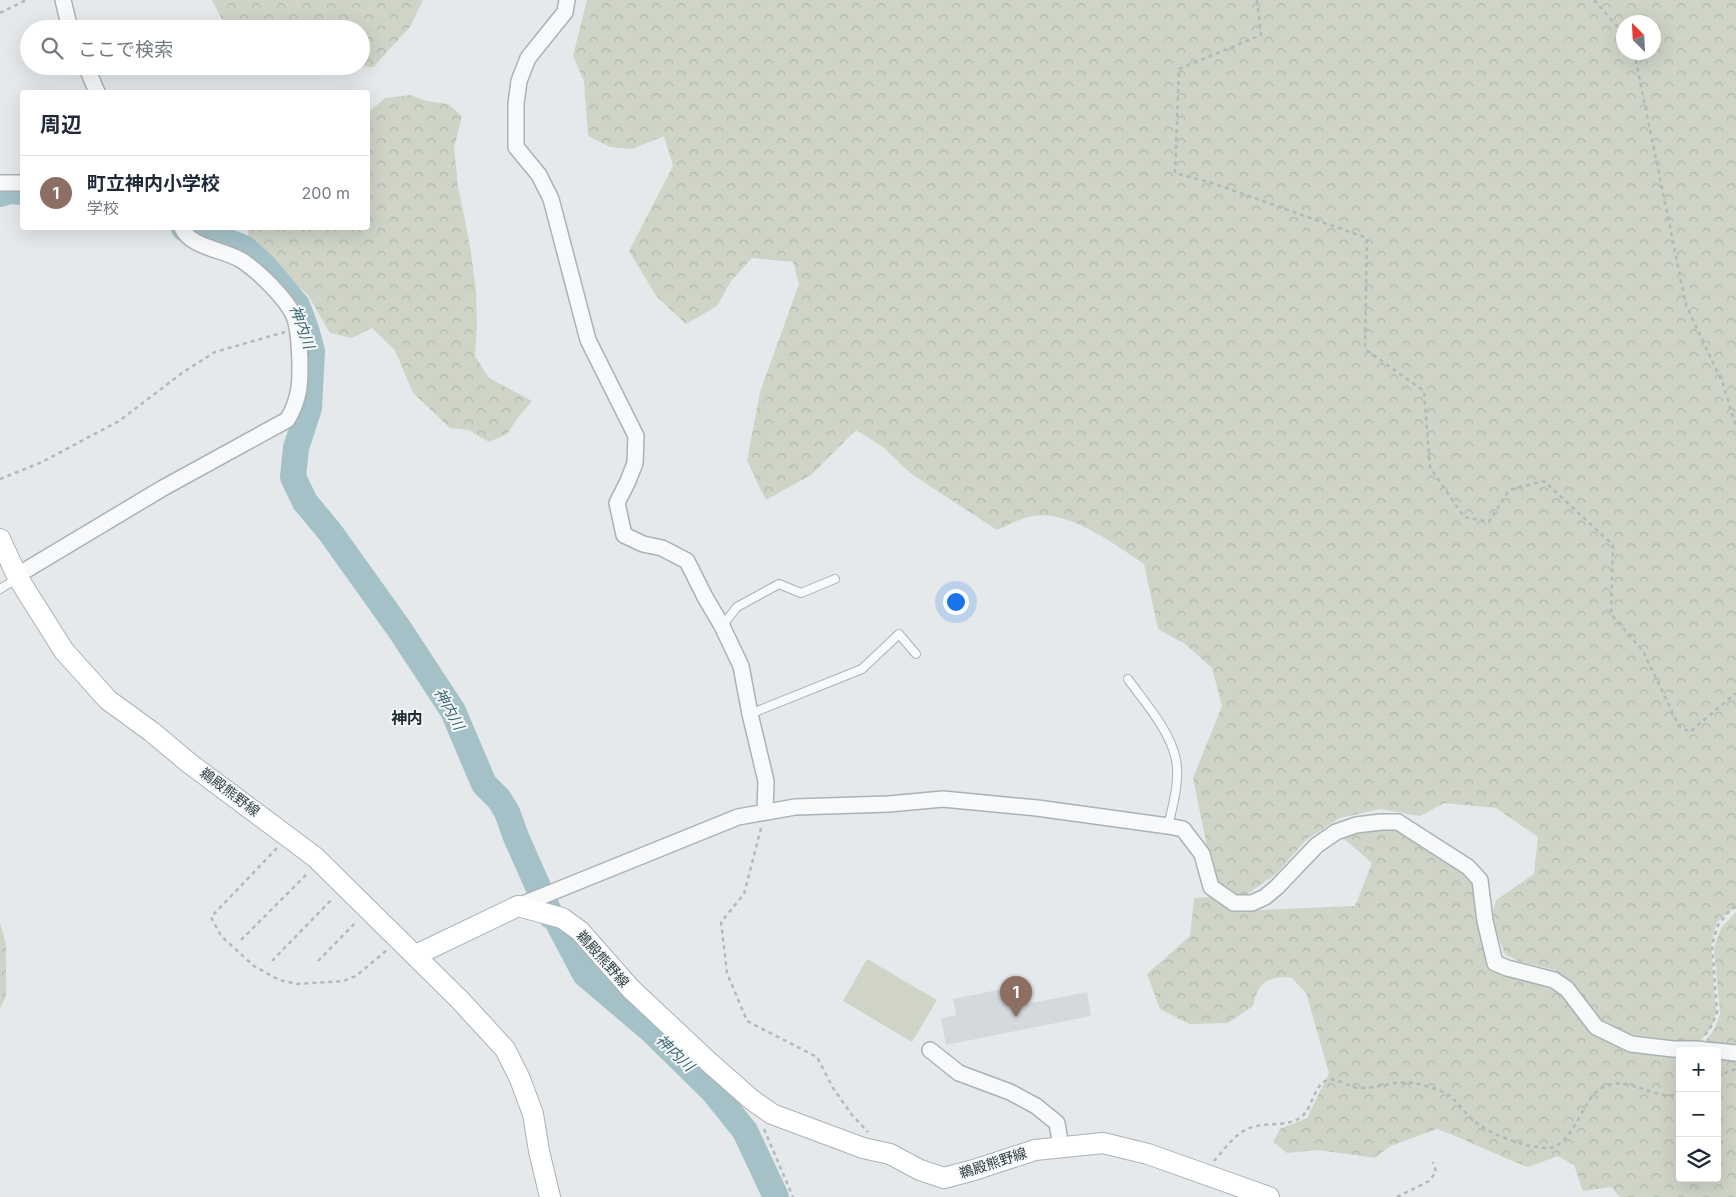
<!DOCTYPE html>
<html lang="ja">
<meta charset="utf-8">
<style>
body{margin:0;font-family:Inter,"Noto Sans JP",sans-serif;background:#f6f6f7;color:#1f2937}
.controls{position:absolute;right:15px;bottom:15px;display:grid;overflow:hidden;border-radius:5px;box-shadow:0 5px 20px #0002}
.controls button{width:45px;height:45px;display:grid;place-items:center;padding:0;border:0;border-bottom:1px solid #e0e1e3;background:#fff;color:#1f2937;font:25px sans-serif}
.compass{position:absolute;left:1616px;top:15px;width:45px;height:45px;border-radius:50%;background:#fff;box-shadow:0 5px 20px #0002;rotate:336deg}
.you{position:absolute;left:955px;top:601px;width:18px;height:18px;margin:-12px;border:4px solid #fff;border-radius:50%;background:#1a73e8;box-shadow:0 0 0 8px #1a73e833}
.badge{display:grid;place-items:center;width:32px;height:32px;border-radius:50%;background:#0f766e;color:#fff;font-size:16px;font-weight:700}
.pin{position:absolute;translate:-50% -41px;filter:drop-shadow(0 1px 2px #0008)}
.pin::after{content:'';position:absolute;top:26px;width:18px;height:15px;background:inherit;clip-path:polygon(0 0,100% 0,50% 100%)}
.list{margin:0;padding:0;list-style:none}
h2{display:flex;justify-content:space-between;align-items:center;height:65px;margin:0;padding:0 20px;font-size:21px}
h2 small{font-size:16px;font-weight:400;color:#747a83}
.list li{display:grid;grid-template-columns:32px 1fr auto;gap:15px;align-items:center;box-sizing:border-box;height:75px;padding:0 20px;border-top:1px solid #e0e1e3}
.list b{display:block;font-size:19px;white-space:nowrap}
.list p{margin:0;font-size:16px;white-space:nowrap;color:#747a83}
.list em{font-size:16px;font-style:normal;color:#747a83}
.icon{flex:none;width:28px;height:28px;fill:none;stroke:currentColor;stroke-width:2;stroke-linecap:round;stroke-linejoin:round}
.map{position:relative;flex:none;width:1736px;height:1197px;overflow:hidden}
.search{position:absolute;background:#fff;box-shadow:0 5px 20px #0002;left:20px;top:20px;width:350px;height:55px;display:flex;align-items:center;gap:12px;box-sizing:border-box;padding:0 18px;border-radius:28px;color:#747a83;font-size:19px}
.panel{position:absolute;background:#fff;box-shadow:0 5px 20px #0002;left:20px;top:90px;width:350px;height:140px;border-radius:5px}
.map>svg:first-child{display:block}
</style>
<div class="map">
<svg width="1736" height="1197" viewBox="0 0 1736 1197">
<defs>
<pattern id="forest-crowns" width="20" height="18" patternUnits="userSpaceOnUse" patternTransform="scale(1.25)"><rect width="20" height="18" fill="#cfd4c7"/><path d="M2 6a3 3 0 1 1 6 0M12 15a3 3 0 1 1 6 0" fill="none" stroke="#b2b7ac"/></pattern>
</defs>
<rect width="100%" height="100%" fill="#e5e9eb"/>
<!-- built -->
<polygon fill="#d3d9dd" points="1007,988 1011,1007 1087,992 1091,1016 946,1045 941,1018 956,1015 953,999"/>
<!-- green -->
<polygon fill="#cfd4c7" points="867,959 937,1000 912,1042 843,1001"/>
<!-- forest -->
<g fill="url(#forest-crowns)" fill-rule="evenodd">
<polygon points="212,0 423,0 410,27 373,67 361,66 361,29 227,29"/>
<path d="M587 0H1736V906L1717 922 1711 946 1716 1013 1712 1026 1698 1044 1621 1033 1601 1022 1555 970 1518 961 1505 954 1491 920 1496 900 1534 874 1538 837 1496 808 1444 803 1420 816 1380 809 1340 818 1307 839 1276 874 1243 897 1230 893 1214 881 1193 778 1222 706 1212 668 1185 644 1158 629 1144 564C1115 545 1070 510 1033 516 1021 518 1008 525 997 530L910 473 883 447 856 430 811 475 766 500 747 461 760 392 799 284 793 262 752 258 731 281 717 306 686 324 657 297 629 251 673 166 664 136 632 149 610 147 588 136 584 81 573 56ZM1624 22H1654V52H1624Z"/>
<polygon points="410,95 427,101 448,104 462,116 454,148 458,186 470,246 476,290 477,327 475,356 489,378 532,401 519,416 507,434 489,442 469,430 450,428 413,393 395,350 372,328 352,338 330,333 308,295 280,270 248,236 248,228 368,228 368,113 385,98"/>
<path d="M1378 826 1397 831 1433 850 1466 871 1475 882 1483 952 1490 967 1552 985 1566 995 1590 1028 1680 1053V1178H1717V1051H1698L1715 1028 1720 1014 1714 948 1721 928 1736 912V1197H1620L1611 1187 1583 1191 1574 1165 1558 1156 1528 1167C1497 1156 1468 1140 1437 1129L1390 1146 1375 1158 1318 1150 1287 1153 1273 1142 1280 1129 1307 1118 1329 1073 1306 993 1291 977C1266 978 1259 981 1253 1006L1228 1023 1189 1024 1160 1009 1147 974 1190 936 1194 898 1210 897 1234 911 1355 906 1372 863 1342 837Z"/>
<polygon points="0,923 6,944 6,996 0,1008"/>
</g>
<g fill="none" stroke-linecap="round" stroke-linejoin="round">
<!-- river -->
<g stroke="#a4c1c7" stroke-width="26">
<polyline points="0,194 10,191 22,192"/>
<polyline points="184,228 207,233 244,248 265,267 297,305 306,329 312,351 309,408 296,448 293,477 305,502 330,532 400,630 453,711 484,784 499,799 507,812 516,837 551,916 556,919 585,974 651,1030 713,1091 745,1131 776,1197"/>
</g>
<!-- lane casing -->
<g stroke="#aab2b5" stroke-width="10">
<g id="lane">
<polyline points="0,589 18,578"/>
<polyline points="722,626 737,607 779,584 801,593 835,579"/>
<path d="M1128 679C1145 703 1170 730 1176 760 1180 781 1173 805 1168 826"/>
<polyline points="750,714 862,669 899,634 916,654"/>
</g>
</g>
<!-- street casing -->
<g stroke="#aab2b5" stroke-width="18">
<g id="street">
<polyline points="63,0 70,29"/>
<polyline points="567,0 565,12 528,58 519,81 516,104 516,147 539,175 551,199 588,340 636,436 635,463 628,481 617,503 624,535 643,544 662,548 687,561 705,597 722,626 741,666 750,714 766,781 765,811"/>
<polyline points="86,66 97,92"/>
<polyline points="0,183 22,183"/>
<path d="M18 578 21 573 163 488 287 420C293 411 297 400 299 388 301 371 300 331 294 316 286 298 257 270 241 260 223 249 191 248 182 228"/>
<polyline points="518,906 738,817 795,807 889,804 943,799 1037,808 1168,826 1183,829 1202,854 1211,887 1234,903 1252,903 1265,897 1277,887 1317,845 1336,832 1356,825 1381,822 1398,822 1468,867 1480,880 1485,921 1495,963 1507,968 1554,980 1567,989 1596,1027 1631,1044 1673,1049 1696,1049 1715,1051"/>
<polyline points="930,1050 959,1073 1010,1092 1036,1106 1057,1123 1061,1147"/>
<polyline points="1717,1051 1736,1053"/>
</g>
</g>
<!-- secondary casing -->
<g stroke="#aab2b5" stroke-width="22">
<g id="secondary">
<polyline points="0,539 18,578 64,651 108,700 152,732 189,763 315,857 460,1000 505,1049 520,1079 533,1114 539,1151 550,1197"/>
<polyline points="416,955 518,906 562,918 580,931 631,989 710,1063 752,1100 772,1114 863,1148 890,1154 920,1170 944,1178 974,1170 1035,1150 1103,1143 1148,1154 1269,1197"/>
</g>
</g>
<!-- path -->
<g stroke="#b3b9bb" stroke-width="2.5" stroke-dasharray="4 4" stroke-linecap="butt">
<polyline points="1257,0 1261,35 1179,69 1175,173 1209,182 1367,238 1365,349 1424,391 1430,467 1464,517 1489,522 1509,490 1544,481 1613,545 1611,614 1643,651 1679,726 1690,732 1736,693"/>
<polyline points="1594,0 1624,34"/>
<polyline points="0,13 26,0"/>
<polyline points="1634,52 1686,305 1723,384 1736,427"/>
<polyline points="0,479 42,462 119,421 182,373 215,352 285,332"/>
<polyline points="761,828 744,894 721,922 727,973 747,1021 817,1057 833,1088 852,1115 868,1132"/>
<polyline points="277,848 211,917 221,936 254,966 279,980 297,984 343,981 356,976 387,950"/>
<polyline points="241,940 308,873"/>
<polyline points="272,961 333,898"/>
<polyline points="318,961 357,921"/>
<polyline points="1705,1035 1712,1025 1717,1012 1712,945 1718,925 1731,909 1736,907"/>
<polyline points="1717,1076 1736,1069"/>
<polyline points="764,1129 793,1197"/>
<path d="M1214 1161C1225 1149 1236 1131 1253 1127 1269 1122 1288 1127 1301 1117 1313 1108 1313 1086 1327 1080 1334 1076 1350 1088 1359 1088 1383 1088 1399 1078 1423 1085 1431 1088 1445 1091 1451 1097 1461 1105 1467 1117 1478 1124 1497 1137 1522 1146 1545 1148 1574 1150 1580 1099 1603 1087 1624 1076 1648 1094 1669 1096 1673 1096 1676 1093 1680 1092"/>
<polyline points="1397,1197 1429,1181 1436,1172 1433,1162"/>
</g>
<!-- lane -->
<use href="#lane" stroke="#f7f9fa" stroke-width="8"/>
<!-- street -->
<use href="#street" stroke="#f7f9fa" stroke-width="15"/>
<!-- secondary -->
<use href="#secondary" stroke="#fff" stroke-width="20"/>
</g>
<g text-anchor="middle" stroke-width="4" stroke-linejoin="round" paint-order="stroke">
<!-- street labels -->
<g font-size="14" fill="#2e3c42" stroke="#f4f7f8">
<text transform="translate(230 792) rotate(37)" y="5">鵜殿熊野線</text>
<text transform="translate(603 959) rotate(48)" y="5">鵜殿熊野線</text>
<text transform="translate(993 1163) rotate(-18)" y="5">鵜殿熊野線</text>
</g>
<!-- water labels -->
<g font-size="15" font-style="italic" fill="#3c6772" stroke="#f4f7f8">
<text transform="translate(302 327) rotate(70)" y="5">神内川</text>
<text transform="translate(449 709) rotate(61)" y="5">神内川</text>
<text transform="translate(675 1053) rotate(44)" y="5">神内川</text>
</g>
<!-- quarter labels -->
<g font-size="16" font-weight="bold" fill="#202d33" stroke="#f4f7f8">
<text x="407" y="724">神内</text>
</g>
</g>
</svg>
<div class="controls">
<button>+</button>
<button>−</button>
<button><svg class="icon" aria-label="layers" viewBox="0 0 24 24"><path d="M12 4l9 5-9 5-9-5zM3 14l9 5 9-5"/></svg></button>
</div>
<svg class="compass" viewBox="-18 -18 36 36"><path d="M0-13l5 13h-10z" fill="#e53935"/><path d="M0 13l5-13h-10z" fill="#747a83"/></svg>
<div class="you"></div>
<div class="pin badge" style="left:1016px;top:1017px;background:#8d6e63">1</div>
<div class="search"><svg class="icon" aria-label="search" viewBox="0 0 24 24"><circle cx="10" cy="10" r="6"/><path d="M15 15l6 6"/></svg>ここで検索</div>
<section class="panel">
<h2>周辺<small></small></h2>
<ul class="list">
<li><span class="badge" style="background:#8d6e63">1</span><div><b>町立神内小学校</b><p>学校</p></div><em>200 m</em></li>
</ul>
</section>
</div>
